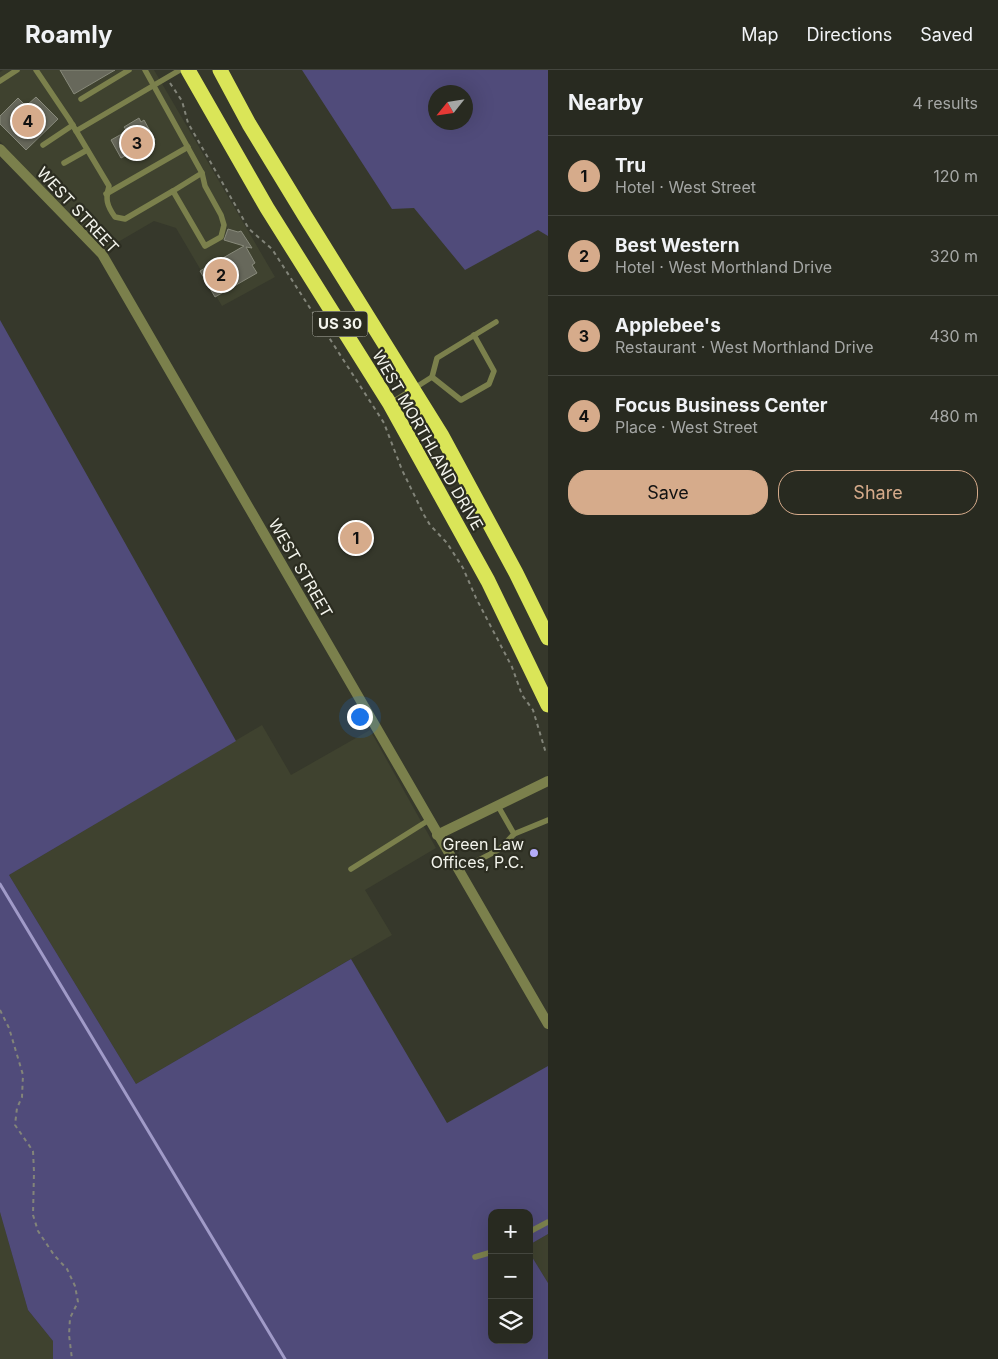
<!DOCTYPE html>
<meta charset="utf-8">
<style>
body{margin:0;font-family:Inter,sans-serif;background:#34362d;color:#f1f3f6}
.controls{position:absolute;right:15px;bottom:15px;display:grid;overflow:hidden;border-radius:10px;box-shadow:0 5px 20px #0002}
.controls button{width:45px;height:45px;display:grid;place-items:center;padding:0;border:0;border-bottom:1px solid #44463e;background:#282a20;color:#f1f3f6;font:25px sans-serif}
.compass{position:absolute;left:428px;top:15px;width:45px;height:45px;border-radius:50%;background:#282a20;box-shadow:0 5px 20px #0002;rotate:240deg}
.you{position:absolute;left:359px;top:646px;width:18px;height:18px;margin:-12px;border:4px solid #fff;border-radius:50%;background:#1a73e8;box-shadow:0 0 0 8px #1a73e833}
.badge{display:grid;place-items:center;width:32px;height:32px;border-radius:50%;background:#d6ab8b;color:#111;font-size:16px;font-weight:700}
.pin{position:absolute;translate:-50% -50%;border:2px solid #fff;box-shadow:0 1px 5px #0006}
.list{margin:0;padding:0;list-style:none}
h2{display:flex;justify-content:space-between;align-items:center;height:65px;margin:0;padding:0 20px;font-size:21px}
h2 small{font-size:16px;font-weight:400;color:#a5a7a5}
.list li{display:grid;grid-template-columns:32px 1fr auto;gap:15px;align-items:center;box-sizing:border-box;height:80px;padding:0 20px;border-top:1px solid #44463e}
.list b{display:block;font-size:19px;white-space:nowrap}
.list p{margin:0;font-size:16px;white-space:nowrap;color:#a5a7a5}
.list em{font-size:16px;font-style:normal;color:#a5a7a5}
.actions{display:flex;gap:10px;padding:15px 20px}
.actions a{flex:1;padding:11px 0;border:1px solid #d6ab8b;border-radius:20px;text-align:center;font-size:18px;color:#d6ab8b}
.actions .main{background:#d6ab8b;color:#111}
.icon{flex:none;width:28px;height:28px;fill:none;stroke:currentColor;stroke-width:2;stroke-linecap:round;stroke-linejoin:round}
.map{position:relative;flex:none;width:548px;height:1289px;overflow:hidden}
header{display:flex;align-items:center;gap:30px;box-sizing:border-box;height:70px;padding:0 25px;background:#282a20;border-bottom:1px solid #44463e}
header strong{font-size:24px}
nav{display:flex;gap:28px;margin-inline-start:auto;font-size:18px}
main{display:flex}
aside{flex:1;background:#282a20}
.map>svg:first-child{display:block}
</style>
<header>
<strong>Roamly</strong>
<nav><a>Map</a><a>Directions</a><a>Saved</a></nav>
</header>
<main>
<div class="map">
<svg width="548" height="1289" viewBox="0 0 548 1289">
<rect width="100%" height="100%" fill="#36382b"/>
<!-- built -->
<g fill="#3f422f">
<polygon points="3,0 154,0 275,207 222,236 176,158 154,151 106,179 38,112 0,71 0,2"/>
<polygon points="262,655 291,705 370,660 436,778 365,820 392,865 136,1014 9,805"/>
<polygon points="0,1142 28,1240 53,1271 53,1289 0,1289"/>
<polygon points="548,1164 548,1213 529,1182 529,1175"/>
</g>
<!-- green -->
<g fill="#504b7a" fill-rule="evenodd">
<path d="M302 0H548V166L538 160 465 200 414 138 392 139ZM436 22H466V52H436Z"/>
<polygon points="0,250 236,671 9,805 136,1014 351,889 447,1053 548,996 548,1164 529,1175 529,1143 492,1143 492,1270 529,1270 529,1182 548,1213 548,1289 53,1289 53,1271 28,1240 0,1142"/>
</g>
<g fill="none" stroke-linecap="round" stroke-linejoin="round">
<!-- stream -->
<polyline stroke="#a09ac8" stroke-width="3" points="0,814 285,1289"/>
</g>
<!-- building -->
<g fill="#67685b" stroke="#888a7b">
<polygon points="60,0 115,0 74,24"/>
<polygon points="36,27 58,49 26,80 0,54 0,46 18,28 26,36"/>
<polygon points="139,48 141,52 144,50 155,70 153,71 155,75 142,82 140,78 121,88 111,70 127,61 124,57"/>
<polygon points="228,159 238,162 241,161 252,178 246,177 255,193 252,195 257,203 215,227 200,201 244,176 224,170"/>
</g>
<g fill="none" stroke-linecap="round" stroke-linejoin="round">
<!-- path -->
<g stroke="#828479" stroke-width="2" stroke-dasharray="4 4" stroke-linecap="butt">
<polyline points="170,13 182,31 188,53 249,159 272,179 384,353 402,400 424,445 430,455 447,473 463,498 476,528 512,597 522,625 533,640 545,680 548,682"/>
<polyline points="0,940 9,958 23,1005 22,1027 17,1038 15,1055 33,1081 34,1102 33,1145 38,1161 54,1185 67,1199 75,1216 78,1232 70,1248 69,1265 72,1289"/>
</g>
<!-- lane -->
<g stroke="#7b804c" stroke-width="5.5">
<path d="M36 0 69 49 109 116C105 129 107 136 115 147L125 149 173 121 205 176 221 167 224 155 221 145 205 116 202 103 145 0"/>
<polyline points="0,11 17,0"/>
<polyline points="81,29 129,0"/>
<polyline points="76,61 180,0"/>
<polyline points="43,75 73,55"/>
<polyline points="64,93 87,80"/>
<polyline points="173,121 202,103"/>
<polyline points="106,124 188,77"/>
<polyline points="346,260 367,245"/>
<polyline points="432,307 461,330 489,314 494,301 474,265"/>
<polyline points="391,333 432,307 437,288 496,252"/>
<polyline points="514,764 548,750"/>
<polyline points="479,790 500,779 514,764 498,736"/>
<polyline points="351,799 429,750"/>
<polyline points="529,1162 548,1152"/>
<polyline points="475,1187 492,1182"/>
</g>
<!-- street -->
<g stroke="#7b804c" stroke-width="10">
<polyline points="0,79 102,184 548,954"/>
<polyline points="437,765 548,711"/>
</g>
<!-- highway -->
<g stroke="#dae558" stroke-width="15">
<polyline points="188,0 267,138 390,334 488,511 548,635"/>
<polyline points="220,0 249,54 305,146 442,366 516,503 548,568"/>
</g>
</g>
<!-- markers -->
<circle fill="#b4acf9" stroke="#2c2d21" stroke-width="2" cx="534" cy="783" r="5"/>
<g text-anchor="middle" stroke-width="4.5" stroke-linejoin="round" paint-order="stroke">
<!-- shield labels -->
<rect fill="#2c2d21" stroke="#b7b8af" stroke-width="1" x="312.5" y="241.5" width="55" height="25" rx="4"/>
<g font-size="15" font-weight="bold" fill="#f3f4ec">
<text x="340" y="259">US 30</text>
</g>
<!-- street labels -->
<g font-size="16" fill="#f3f4ec" stroke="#2c2d21">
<text transform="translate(78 140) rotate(47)" y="6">WEST STREET</text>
<text transform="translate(428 370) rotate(60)" y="6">WEST MORTHLAND DRIVE</text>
<text transform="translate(301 498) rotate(60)" y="6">WEST STREET</text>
</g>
<!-- poi labels -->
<g font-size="16" fill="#f3f4ec" stroke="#2c2d21" text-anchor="end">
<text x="524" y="780">Green Law<tspan x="524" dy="18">Offices, P.C.</tspan></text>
</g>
</g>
</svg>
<div class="controls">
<button>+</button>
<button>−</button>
<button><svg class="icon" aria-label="layers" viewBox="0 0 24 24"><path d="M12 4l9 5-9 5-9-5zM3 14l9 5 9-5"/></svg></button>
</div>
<svg class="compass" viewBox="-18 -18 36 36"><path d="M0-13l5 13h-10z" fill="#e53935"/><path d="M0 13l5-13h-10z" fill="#a5a7a5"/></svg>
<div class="you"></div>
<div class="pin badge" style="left:356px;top:468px">1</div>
<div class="pin badge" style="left:221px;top:205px">2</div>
<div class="pin badge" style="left:137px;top:73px">3</div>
<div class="pin badge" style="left:28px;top:51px">4</div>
</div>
<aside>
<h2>Nearby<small>4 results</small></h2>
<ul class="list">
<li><span class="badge">1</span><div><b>Tru</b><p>Hotel · West Street</p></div><em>120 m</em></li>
<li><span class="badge">2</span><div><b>Best Western</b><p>Hotel · West Morthland Drive</p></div><em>320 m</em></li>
<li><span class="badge">3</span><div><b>Applebee's</b><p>Restaurant · West Morthland Drive</p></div><em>430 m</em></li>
<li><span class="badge">4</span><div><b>Focus Business Center</b><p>Place · West Street</p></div><em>480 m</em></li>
</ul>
<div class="actions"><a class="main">Save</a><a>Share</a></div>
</aside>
</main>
